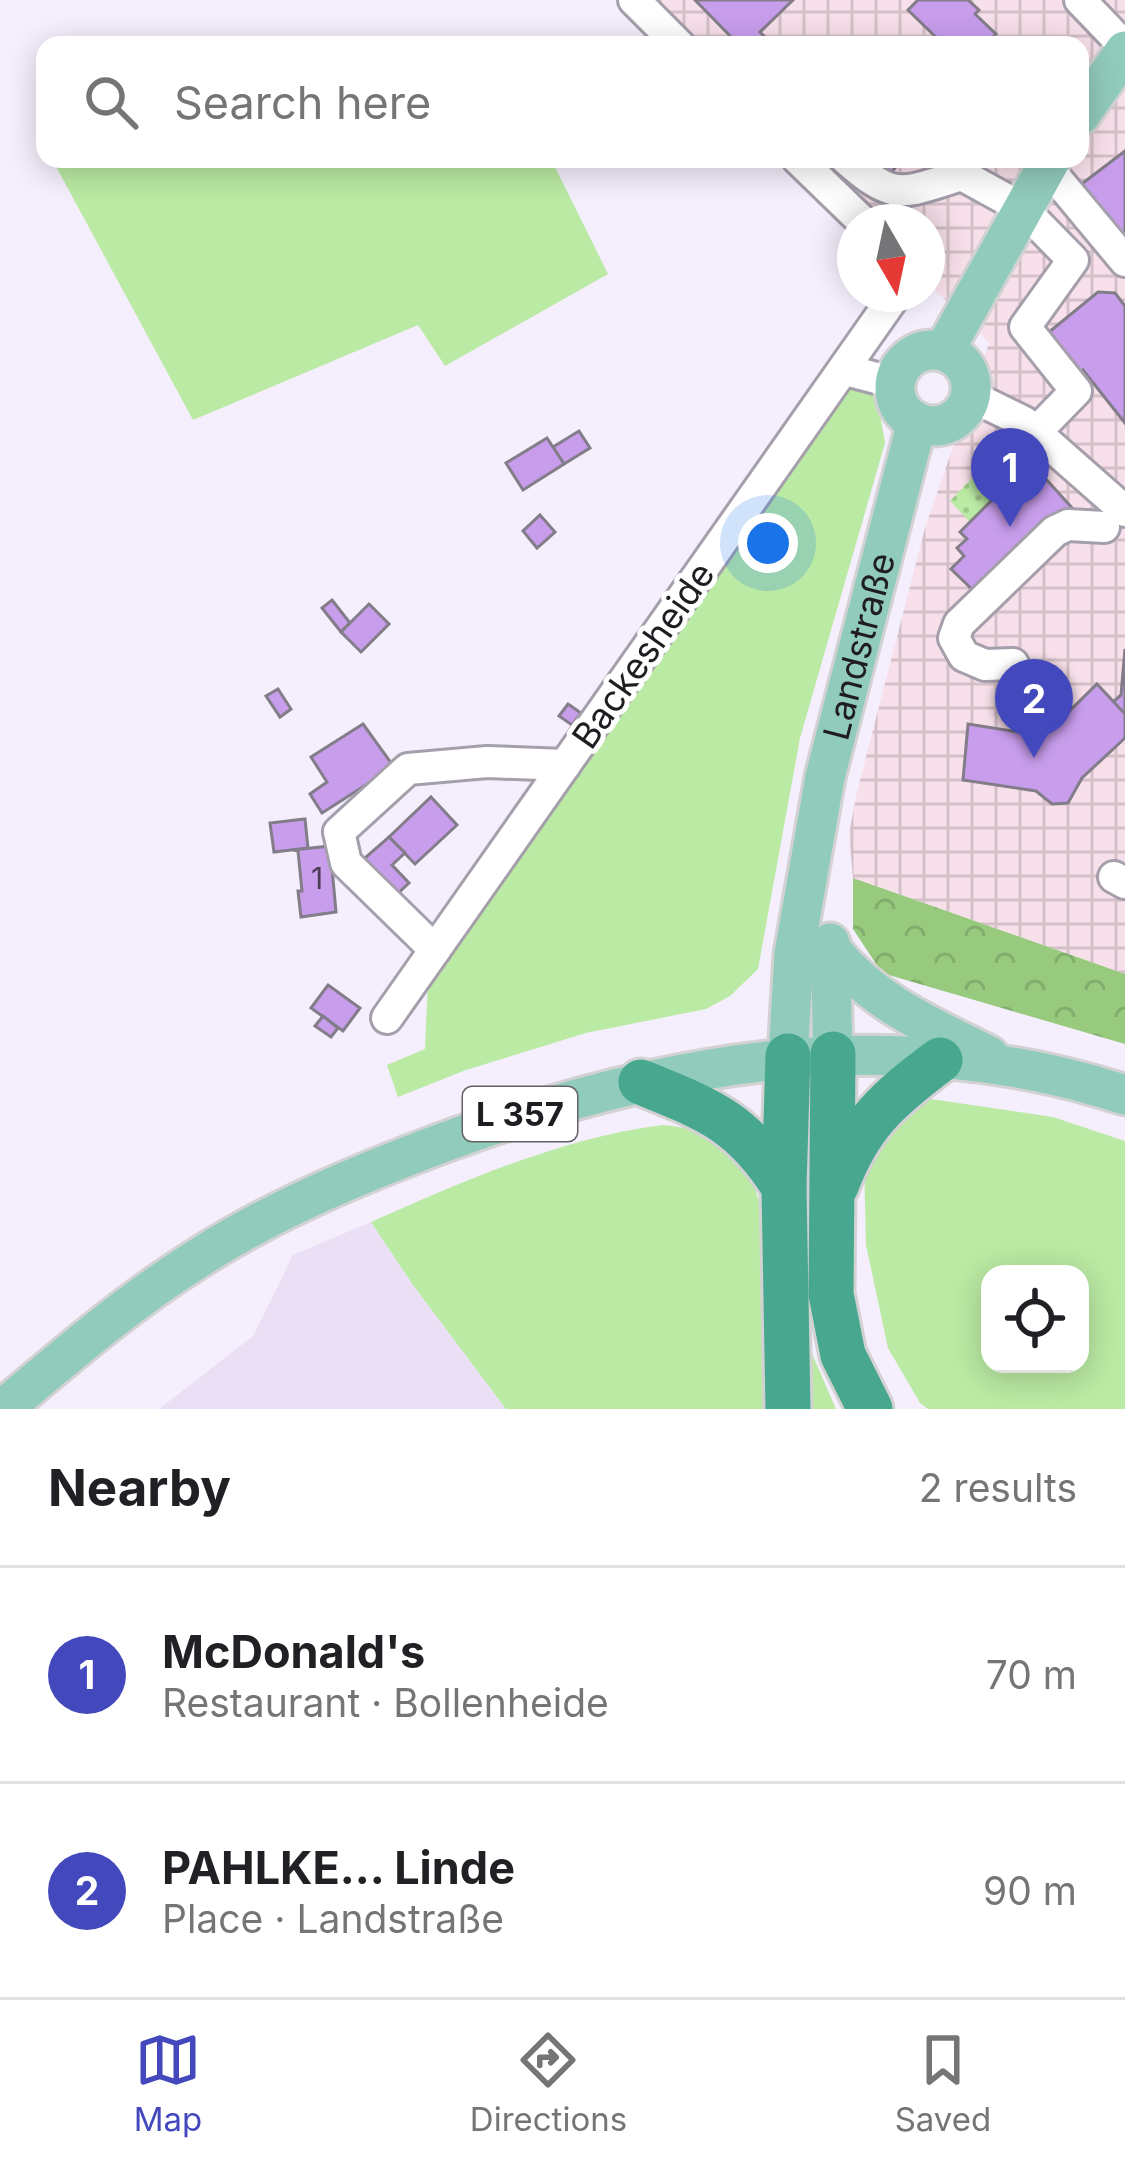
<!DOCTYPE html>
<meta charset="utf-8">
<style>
body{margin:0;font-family:Inter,sans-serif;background:#f6f6f6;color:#202124}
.controls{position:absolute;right:36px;bottom:36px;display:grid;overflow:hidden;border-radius:24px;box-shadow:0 6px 30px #0003}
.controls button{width:108px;height:108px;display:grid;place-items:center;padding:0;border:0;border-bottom:3px solid #e0e0e0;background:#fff;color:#202124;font:60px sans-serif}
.compass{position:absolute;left:837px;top:204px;width:108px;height:108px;border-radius:50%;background:#fff;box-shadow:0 6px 30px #0003;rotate:171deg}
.you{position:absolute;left:768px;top:543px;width:42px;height:42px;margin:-30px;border:9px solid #fff;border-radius:50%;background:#1a73e8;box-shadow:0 0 0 18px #1a73e833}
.badge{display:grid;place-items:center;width:78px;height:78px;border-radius:50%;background:#4348bd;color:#fff;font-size:39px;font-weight:700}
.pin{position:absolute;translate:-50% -99px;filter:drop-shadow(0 3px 6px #0008)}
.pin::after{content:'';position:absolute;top:63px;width:42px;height:36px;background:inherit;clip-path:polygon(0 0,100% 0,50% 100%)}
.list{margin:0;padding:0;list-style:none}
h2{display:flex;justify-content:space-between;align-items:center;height:156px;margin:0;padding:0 48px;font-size:51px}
h2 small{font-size:39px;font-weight:400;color:#757577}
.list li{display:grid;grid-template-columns:78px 1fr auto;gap:36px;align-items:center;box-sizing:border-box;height:216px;padding:0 48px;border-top:3px solid #e0e0e0}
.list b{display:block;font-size:45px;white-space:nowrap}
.list p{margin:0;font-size:39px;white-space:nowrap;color:#757577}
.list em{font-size:39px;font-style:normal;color:#757577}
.icon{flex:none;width:66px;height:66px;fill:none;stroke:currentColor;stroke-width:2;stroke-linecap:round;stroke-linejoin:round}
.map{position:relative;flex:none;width:1125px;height:1409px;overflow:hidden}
.search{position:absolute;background:#fff;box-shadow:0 6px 30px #0003;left:36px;right:36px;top:36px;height:132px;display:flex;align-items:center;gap:30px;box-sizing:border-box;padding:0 42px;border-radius:24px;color:#757577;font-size:45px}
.sheet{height:588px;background:#fff}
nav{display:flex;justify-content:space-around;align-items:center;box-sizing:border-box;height:168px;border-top:3px solid #e0e0e0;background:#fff;font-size:33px;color:#757577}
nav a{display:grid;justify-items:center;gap:6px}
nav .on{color:#4348bd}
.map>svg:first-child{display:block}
</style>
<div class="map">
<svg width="1125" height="1409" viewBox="0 0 1125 1409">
<defs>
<pattern id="industrial-grid" width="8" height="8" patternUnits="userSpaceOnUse" patternTransform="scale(3)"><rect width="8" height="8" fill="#f8e0ea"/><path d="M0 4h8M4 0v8" fill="none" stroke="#d4c0c8"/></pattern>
<pattern id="forest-crowns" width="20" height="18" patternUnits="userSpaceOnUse" patternTransform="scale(3)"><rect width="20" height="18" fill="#97ca7d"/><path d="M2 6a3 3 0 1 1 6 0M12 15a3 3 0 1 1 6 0" fill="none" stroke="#82ad6c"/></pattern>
<pattern id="park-dots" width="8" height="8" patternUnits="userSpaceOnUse" patternTransform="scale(3)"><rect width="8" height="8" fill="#baeaa3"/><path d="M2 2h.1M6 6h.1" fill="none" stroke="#a0c88c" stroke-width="1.8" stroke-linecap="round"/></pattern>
</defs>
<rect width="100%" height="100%" fill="#f5eefc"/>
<!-- built -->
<polygon fill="#eadff4" points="371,1222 413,1285 506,1409 159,1409 253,1336 293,1255"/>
<!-- industrial -->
<polygon fill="url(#industrial-grid)" points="651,0 1125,0 1125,974 853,878 849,834 856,796 925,528 989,343 927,282 927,222 869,222 808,159 1080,159 1080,45 697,45"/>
<!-- grass -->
<g fill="#baeaa3" fill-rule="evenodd">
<polygon points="52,159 551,159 608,274 445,366 418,325 193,420"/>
<polygon points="856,383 876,392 885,443 800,738 758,969 730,996 706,1009 586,1033 466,1070 398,1097 387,1065 425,1049 428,983 824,415"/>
<path d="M924 1098 1053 1117 1125 1141V1409H928L920 1403 888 1348 866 1245 864 1161 894 1115ZM990 1274H1080V1364H990Z"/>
<path d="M662 1125C712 1128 745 1154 759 1201L766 1409H506L413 1285 371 1222C463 1181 562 1138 662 1125Z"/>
<polygon points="807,1342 836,1409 810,1409"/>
</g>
<!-- forest -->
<polygon fill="url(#forest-crowns)" points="853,878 1125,974 1125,1044 882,973 853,929"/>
<!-- park -->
<polygon fill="url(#park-dots)" points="972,478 993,499 970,522 950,501"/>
<!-- building -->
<g fill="#c89dec" stroke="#837d89" stroke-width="3">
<polygon points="695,0 793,0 760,32 770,42 766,45 739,45"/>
<polygon points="918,0 968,0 979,10 975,14 996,34 985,45 944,45 908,10"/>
<polygon points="1125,151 1125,244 1079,186"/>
<polygon points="871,159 904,159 887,176"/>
<polygon points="1098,292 1115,293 1125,306 1125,423 1083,370 1076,377 1043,337"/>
<polygon points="579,431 590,448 564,464 553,447"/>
<polygon points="547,438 564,464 523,490 506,463"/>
<polygon points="1025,456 1074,510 1004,576 976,593 951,569 964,556 957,548 967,539 960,532 993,499 986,492"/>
<polygon points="540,515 555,532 537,548 523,531"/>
<polygon points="332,600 350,623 341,632 322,608"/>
<polygon points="369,604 389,624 361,652 341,632"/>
<polygon points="1125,649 1125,714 1113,702 1121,695"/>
<polygon points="1097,684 1125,714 1125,738 1082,778 1068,803 1052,804 1036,791 963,780 968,724 1044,736"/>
<polygon points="278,689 291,709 280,717 266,696"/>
<polygon points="568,704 581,713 572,725 559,716"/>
<polygon points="363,724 394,767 322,813 310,794 327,782 311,757"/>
<polygon points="431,797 457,825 415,864 389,837"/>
<polygon points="305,819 308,848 274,852 270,823"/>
<polygon points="389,837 405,853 392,865 409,883 393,898 359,863"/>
<polygon points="330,846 336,912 301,917 298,891 302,891 298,851 293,850"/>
<polygon points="328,985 360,1008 343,1031 311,1008"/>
<polygon points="323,1016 338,1028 331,1037 315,1026"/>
</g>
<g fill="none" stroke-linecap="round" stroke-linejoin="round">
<!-- minor casing -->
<g stroke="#a59eab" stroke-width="36">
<g id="minor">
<polyline points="634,0 679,45"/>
<polyline points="1080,0 1125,47"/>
<polyline points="798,159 863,222"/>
<path d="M846 159C896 203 902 193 962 175L1022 208 1073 260 1025 327 1076 391 1036 432"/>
<polyline points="1046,166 1125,261"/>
<polyline points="846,370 895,383"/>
<polyline points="971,396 1024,422 1125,511"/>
<polyline points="1013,664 985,665 964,656 954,638 959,624 1055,531 1068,525 1104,527"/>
<polyline points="1114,877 1125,883"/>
<polyline points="435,950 346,863 339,832 408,769 487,762 565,765"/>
<polyline points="387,1018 896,294"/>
</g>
</g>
<!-- major casing -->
<g stroke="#d2d2d3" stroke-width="45">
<g id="major">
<polyline points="1080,115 1125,51"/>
<circle cx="933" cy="388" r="38"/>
<polyline points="944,351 1051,159"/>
<polyline points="830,943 833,1054"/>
<path d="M833 952C874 1003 932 1027 989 1056"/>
<path id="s1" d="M788 1056 794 954 825 777 917 422"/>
<path d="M3 1409C66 1356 127 1303 197 1259 273 1210 357 1175 442 1143 664 1061 894 1019 1125 1095"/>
</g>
</g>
<!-- highway casing -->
<g stroke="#d2d2d3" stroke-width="51">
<g id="highway">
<polyline points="833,1054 831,1294 843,1355 870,1409"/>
<polyline points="788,1056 784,1187 788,1409"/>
<path d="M641 1082C710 1110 743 1122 784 1187"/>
<path d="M836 1186C859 1124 888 1099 940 1060"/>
</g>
</g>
<!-- minor -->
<use href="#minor" stroke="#fff" stroke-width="30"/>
<!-- major -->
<use href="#major" stroke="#91cbbc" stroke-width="39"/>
<!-- highway -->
<use href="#highway" stroke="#48a88f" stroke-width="45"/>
</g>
<g text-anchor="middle" stroke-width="10" stroke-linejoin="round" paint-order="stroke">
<!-- number labels -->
<g font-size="30" fill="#4a3d54">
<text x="317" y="889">1</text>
</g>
<!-- shield labels -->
<rect fill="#fff" stroke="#636164" stroke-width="3" x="463" y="1087" width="114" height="54" rx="9"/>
<g font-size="33" font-weight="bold" fill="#201d22">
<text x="520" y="1126">L 357</text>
</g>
<!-- street labels -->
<g font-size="36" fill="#201d22" stroke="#fff">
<text dy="13" stroke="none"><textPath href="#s1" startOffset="417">Landstraße</textPath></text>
<text transform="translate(643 655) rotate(-55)" y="13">Backesheide</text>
</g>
</g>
</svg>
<div class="controls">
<button><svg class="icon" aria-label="locate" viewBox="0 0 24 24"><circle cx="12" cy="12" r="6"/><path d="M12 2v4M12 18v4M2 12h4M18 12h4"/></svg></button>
</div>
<svg class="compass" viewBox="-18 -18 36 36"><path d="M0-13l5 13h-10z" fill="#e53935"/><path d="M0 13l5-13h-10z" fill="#757577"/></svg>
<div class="you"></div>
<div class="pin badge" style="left:1010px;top:527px">1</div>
<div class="pin badge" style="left:1034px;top:758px">2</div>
<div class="search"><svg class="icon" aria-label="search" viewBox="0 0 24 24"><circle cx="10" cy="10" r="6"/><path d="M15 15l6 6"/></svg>Search here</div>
</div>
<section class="sheet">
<h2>Nearby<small>2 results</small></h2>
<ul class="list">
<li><span class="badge">1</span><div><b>McDonald's</b><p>Restaurant · Bollenheide</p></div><em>70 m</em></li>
<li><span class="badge">2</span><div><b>PAHLKE... Linde</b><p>Place · Landstraße</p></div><em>90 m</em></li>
</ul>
</section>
<nav>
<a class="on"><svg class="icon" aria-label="map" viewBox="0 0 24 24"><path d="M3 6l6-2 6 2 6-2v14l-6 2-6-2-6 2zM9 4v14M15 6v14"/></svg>Map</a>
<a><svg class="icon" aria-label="directions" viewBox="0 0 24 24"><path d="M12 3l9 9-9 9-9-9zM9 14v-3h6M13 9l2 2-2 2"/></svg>Directions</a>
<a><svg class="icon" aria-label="saved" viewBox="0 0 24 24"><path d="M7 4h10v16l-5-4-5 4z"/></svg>Saved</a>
</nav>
